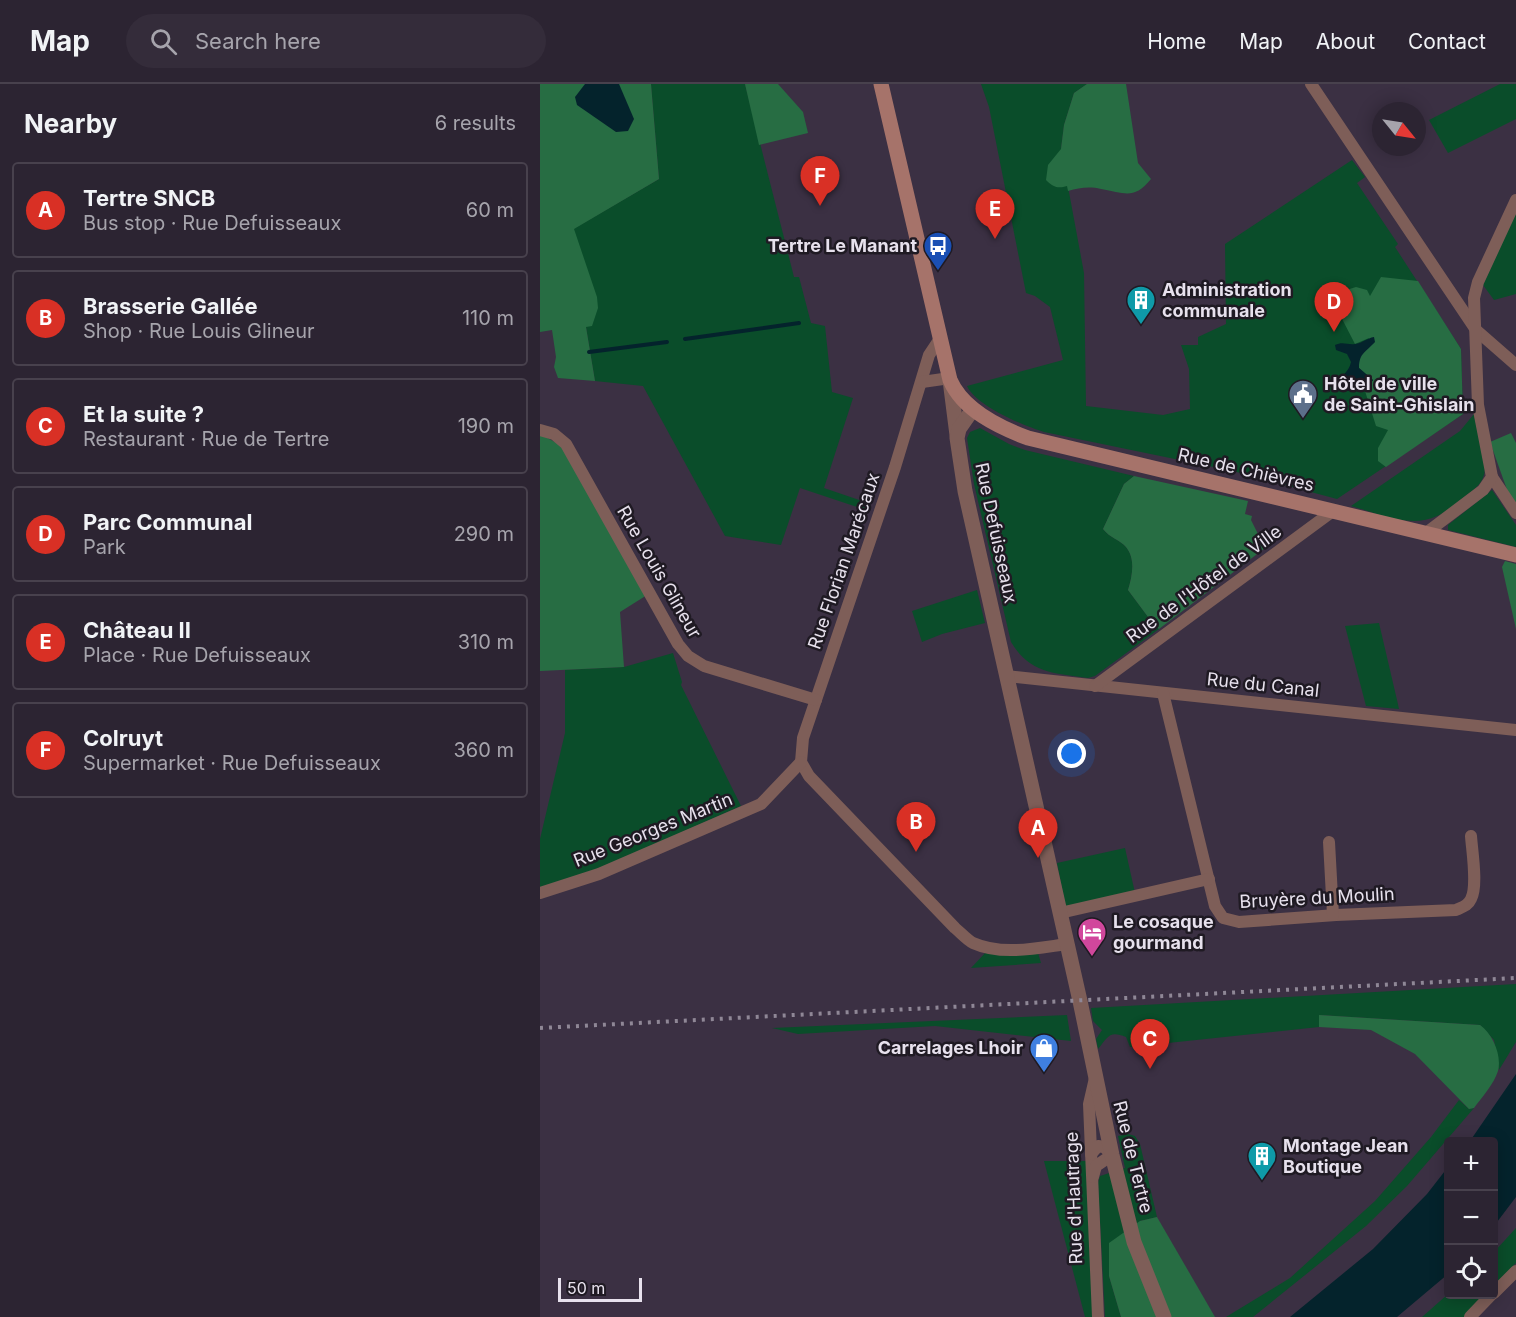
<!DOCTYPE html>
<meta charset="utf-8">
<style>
body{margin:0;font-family:Inter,sans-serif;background:#342c3a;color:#f1f3f6}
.controls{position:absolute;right:18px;bottom:18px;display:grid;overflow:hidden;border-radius:6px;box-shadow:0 3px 15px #0003}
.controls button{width:54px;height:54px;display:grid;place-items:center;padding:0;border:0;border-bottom:2px solid #48414d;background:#2c2432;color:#f1f3f6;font:30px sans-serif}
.compass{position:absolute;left:832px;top:18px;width:54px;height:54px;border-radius:50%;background:#2c2432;box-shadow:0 3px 15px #0003;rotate:120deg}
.scale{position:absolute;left:18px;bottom:15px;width:84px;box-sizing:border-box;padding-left:6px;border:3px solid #e7e1ed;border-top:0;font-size:16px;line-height:21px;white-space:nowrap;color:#e7e1ed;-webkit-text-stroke:4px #1f1a23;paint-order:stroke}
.you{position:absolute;left:532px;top:670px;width:21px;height:21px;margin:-15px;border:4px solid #fff;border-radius:50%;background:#1a73e8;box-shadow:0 0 0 9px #1a73e833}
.badge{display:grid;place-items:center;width:39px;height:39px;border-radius:50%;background:#d93025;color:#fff;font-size:20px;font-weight:700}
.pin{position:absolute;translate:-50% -50px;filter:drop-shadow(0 2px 3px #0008)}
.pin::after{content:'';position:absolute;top:32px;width:21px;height:18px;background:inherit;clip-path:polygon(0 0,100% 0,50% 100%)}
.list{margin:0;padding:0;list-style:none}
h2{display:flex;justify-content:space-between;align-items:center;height:78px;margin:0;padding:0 24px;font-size:26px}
h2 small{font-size:20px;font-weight:400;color:#a6a4ac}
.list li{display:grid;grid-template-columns:39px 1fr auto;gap:18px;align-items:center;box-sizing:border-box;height:96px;margin:0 12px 12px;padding:0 12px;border:2px solid #48414d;border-radius:6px}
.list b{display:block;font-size:22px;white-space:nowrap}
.list p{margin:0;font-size:20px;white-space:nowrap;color:#a6a4ac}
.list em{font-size:20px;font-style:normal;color:#a6a4ac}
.icon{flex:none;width:33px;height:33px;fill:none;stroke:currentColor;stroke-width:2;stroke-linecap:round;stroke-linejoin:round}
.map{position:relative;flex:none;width:976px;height:1233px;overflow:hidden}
header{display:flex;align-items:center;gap:36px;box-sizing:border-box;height:84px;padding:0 30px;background:#2c2432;border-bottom:2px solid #48414d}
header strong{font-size:28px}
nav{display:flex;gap:33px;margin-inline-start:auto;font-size:21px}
.search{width:420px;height:54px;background:#342c3a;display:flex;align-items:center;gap:15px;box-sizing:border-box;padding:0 21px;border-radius:33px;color:#a6a4ac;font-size:22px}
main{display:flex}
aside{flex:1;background:#2c2432}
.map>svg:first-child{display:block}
</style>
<header>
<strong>Map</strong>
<div class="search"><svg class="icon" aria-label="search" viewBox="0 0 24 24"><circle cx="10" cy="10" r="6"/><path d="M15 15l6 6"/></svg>Search here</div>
<nav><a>Home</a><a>Map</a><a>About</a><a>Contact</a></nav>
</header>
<main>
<aside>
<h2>Nearby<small>6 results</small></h2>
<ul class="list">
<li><span class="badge">A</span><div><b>Tertre SNCB</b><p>Bus stop · Rue Defuisseaux</p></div><em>60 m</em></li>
<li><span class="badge">B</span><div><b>Brasserie Gallée</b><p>Shop · Rue Louis Glineur</p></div><em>110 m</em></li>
<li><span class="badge">C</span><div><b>Et la suite ?</b><p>Restaurant · Rue de Tertre</p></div><em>190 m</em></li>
<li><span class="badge">D</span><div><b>Parc Communal</b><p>Park</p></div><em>290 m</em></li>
<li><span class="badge">E</span><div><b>Château II</b><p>Place · Rue Defuisseaux</p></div><em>310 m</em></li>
<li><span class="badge">F</span><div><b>Colruyt</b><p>Supermarket · Rue Defuisseaux</p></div><em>360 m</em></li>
</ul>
</aside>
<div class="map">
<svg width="976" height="1233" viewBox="0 0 976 1233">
<rect width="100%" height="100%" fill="#3b3043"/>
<!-- green -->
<g fill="#0a4d2a">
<polygon points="111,0 205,0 254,193 259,193 271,239 285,242 292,308 313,314 284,404 328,419 326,426 260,404 241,461 185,452 103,302 55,297 46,243 33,145 119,95"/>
<path d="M441 0H547L534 9 524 41 521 65 544 189 546 322 623 331 650 325 649 285 641 261H658V253L686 240 685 160 812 76 825 93 817 99 858 160 855 163 921 265 923 330 797 415 693 387 504 348C484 342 436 322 427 302L523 276 510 223 495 212 486 209 449 23Z"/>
<polygon points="960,0 976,0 976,35 908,69 889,36"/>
<polygon points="976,128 976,210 954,216 943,201"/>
<path d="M934 330 945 385C944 399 935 405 924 413 915 420 907 428 897 432 870 445 837 429 811 422L920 347Z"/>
<path d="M440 344 469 360 485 366 594 392 584 400 563 445C570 454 580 456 586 463 596 475 592 493 588 506L614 541 619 545 555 592 548 594C515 589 490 590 471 558L434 400 427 354 430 348Z"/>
<polygon points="952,406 976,441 976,463 908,446 908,441"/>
<polygon points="437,506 445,539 402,550 382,558 372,527"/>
<polygon points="839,539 857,616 859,625 826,622 805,542"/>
<polygon points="133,569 142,598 141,601 201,722 61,784 0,804 0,755 25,649 25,586 84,583"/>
<polygon points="585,764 595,809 526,824 517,779"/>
<polygon points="446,868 498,869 501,879 431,884"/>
<path d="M976 900V958L959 986 954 956 940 941 780 931 779 943 590 963 586 953C569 946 568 953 558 965L556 955 562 946 553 937 551 924Z"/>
<polygon points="527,931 531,957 395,942 258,950 232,944"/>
<polygon points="919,1016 929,1025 934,1024 867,1102 826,1142 713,1233 686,1233 750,1194 835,1117 891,1053"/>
<polygon points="588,1050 595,1052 600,1060 617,1133 600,1137 569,1192 581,1233 565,1233 558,1099 560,1092 585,1084 578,1052"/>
<polygon points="504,1077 547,1077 553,1233 545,1233"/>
<polygon points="976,1144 976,1179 954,1202 954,1168"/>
<polygon points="908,1210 946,1211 924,1233 882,1233"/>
</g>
<!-- forest -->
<g fill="#276d43">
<polygon points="0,0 111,0 119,95 34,145 57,213 58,224 52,242 46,243 55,297 18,294 14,283 16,273 12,246 0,248"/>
<polygon points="205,0 238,0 263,28 268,49 219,61"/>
<path d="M547 0H586L598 79 611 95C594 116 585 109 561 105 549 102 539 104 528 107L527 102C518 105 513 103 506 96L508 81 521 65 524 41 534 9Z"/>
<polygon points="841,193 878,197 921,265 923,330 846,383 838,377 838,364 848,346 836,342 825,307 833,296 819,284 819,276 829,254 815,260 800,231 803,207 816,203 827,206 830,212"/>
<polygon points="971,349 976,359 976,421 970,414 950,358"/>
<polygon points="0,350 24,363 107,511 80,528 84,583 0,587"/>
<path d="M594 392 708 417 705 430 712 432 711 436 725 464 619 545 614 541 588 506C592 493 596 475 586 463 580 456 570 454 563 445L584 400Z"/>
<polygon points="965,477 976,480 976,545 962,483"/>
<path d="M779 931 940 941C953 950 962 972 958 987 954 1000 942 1013 934 1024L929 1025 875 970 831 946 779 943Z"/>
<polygon points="617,1133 675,1233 581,1233 569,1192 569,1159 600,1137"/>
</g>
<!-- water -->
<g fill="#04232c">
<polygon points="45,0 79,0 94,35 88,47 76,48 37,21 35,13"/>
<path d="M834 253 835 258C826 268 819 269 819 284L833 296 825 307H800L797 301C800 291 809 289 811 278L807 270 796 266 795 261C803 257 807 261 815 260 823 259 827 254 834 253Z"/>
<polygon points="976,990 976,1113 954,1142 954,1058 930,1057"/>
<polygon points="908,1083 908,1190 857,1233 750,1233 833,1165 887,1110"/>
</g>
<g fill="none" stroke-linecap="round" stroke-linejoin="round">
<!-- stream -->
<g stroke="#04232c" stroke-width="4">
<polyline points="145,255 259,239"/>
<polyline points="49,268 127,258"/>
</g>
<!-- minor -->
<g stroke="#7e5e58" stroke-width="12">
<polyline points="771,0 936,246 976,281"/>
<path d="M401 253 389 271 355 383 263 654 261 678 269 692 415 844C421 849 427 856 433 859 462 872 497 864 527 860"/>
<polyline points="382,298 410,294"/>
<polyline points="0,346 14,350 26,360 138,560 148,572 164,582 276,616"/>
<polyline points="952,393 976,429"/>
<polyline points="886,449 943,406 952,393 938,321 934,214 938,198 976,116"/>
<polyline points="466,592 976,646"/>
<polyline points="555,602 793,427"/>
<path d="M623 609 675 822 683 834 699 838 796 831 916 826C922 823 928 822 931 815 938 802 932 767 931 752"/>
<polyline points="789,758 793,831"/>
<polyline points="0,809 59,790 221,720 261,678"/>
<polyline points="520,829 669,795"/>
<polyline points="555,994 549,1020 558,1233"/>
<polyline points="551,1070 558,1062 564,1063 572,1071 556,1082 553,1093"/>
<polyline points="954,1209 976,1187"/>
<polyline points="930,1233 952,1210"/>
</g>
<!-- tertiary -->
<g stroke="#7e5e58" stroke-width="15">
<polyline points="410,296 417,351"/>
<polyline points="433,325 419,345 417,354 425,407 540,917 572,1071 594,1158 624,1233"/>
</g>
<!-- secondary -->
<path stroke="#a6736a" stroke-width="15" d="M341 0 410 296C423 326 458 343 488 354L976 471"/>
<!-- rail -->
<polyline stroke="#8f8796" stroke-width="4" stroke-dasharray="3 6" stroke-linecap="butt" points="0,944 976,894"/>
</g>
<!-- icons -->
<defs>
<g id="bus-pin" transform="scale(1.5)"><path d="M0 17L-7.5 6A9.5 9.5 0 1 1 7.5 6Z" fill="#1a4fb4" stroke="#1f1a23"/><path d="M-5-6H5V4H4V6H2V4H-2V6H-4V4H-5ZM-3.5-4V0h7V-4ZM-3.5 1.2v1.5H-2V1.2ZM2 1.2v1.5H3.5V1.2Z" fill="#fff"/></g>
<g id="building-pin" transform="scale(1.5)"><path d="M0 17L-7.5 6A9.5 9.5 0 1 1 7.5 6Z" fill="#0f9aa8" stroke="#1f1a23"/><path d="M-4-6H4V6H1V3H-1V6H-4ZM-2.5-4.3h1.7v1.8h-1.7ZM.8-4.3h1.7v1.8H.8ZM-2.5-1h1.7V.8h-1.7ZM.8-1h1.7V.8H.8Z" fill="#fff"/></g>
<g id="civic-pin" transform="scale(1.5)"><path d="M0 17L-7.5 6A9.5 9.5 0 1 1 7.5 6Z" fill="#5c6f8a" stroke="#1f1a23"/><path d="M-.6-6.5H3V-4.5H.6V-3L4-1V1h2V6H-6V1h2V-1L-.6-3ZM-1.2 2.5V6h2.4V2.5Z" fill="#fff"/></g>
<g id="hotel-pin" transform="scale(1.5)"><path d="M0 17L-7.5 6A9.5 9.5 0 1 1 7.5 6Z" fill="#d1479c" stroke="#1f1a23"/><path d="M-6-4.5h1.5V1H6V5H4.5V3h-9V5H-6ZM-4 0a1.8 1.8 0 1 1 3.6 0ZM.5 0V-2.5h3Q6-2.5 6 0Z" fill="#fff"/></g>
<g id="shop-pin" transform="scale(1.5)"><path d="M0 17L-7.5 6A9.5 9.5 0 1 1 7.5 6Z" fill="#3f7fe0" stroke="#1f1a23"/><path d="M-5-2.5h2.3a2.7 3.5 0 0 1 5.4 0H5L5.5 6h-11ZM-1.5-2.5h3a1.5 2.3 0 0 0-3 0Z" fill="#fff"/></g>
</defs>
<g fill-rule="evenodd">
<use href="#bus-pin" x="398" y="162"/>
<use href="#building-pin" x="601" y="216"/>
<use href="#civic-pin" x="763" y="310"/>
<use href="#hotel-pin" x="552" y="848"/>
<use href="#shop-pin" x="504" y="964"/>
<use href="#building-pin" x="722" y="1072"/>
</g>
<g text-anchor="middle" stroke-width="5" stroke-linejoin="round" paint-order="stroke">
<!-- poi labels -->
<g font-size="18" font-weight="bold" fill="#e7e1ed" stroke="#1f1a23" text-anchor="start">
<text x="377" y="168" text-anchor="end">Tertre Le Manant</text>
<text x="622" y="212">Administration<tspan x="622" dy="21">communale</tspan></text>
<text x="784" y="306">Hôtel de ville<tspan x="784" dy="21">de Saint-Ghislain</tspan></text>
<text x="573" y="844">Le cosaque<tspan x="573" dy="21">gourmand</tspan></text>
<text x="483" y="970" text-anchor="end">Carrelages Lhoir</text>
<text x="743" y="1068">Montage Jean<tspan x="743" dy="21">Boutique</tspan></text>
</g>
<!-- street labels -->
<g font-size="18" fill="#e7e1ed" stroke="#1f1a23">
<text transform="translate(706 386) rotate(13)" y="6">Rue de Chièvres</text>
<text transform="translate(456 449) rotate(78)" y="6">Rue Defuisseaux</text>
<text transform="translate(304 477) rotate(-71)" y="6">Rue Florian Marécaux</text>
<text transform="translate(119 488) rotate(60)" y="6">Rue Louis Glineur</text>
<text transform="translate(664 500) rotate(-36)" y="6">Rue de l'Hôtel de Ville</text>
<text transform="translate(723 601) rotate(6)" y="6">Rue du Canal</text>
<text transform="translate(113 746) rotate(-22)" y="6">Rue Georges Martin</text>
<text transform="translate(777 814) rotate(-3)" y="6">Bruyère du Moulin</text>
<text transform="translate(593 1073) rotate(76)" y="6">Rue de Tertre</text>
<text transform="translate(534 1114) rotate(-92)" y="6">Rue d'Hautrage</text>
</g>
</g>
</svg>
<div class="controls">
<button>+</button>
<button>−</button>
<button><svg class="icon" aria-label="locate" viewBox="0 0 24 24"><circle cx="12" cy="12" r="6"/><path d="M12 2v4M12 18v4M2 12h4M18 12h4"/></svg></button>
</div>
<svg class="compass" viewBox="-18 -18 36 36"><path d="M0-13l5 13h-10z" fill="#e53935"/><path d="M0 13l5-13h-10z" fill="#a6a4ac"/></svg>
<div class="scale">50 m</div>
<div class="you"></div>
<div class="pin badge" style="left:498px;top:774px">A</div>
<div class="pin badge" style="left:376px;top:768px">B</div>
<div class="pin badge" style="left:610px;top:985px">C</div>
<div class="pin badge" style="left:794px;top:248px">D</div>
<div class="pin badge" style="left:455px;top:155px">E</div>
<div class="pin badge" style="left:280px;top:122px">F</div>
</div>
</main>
